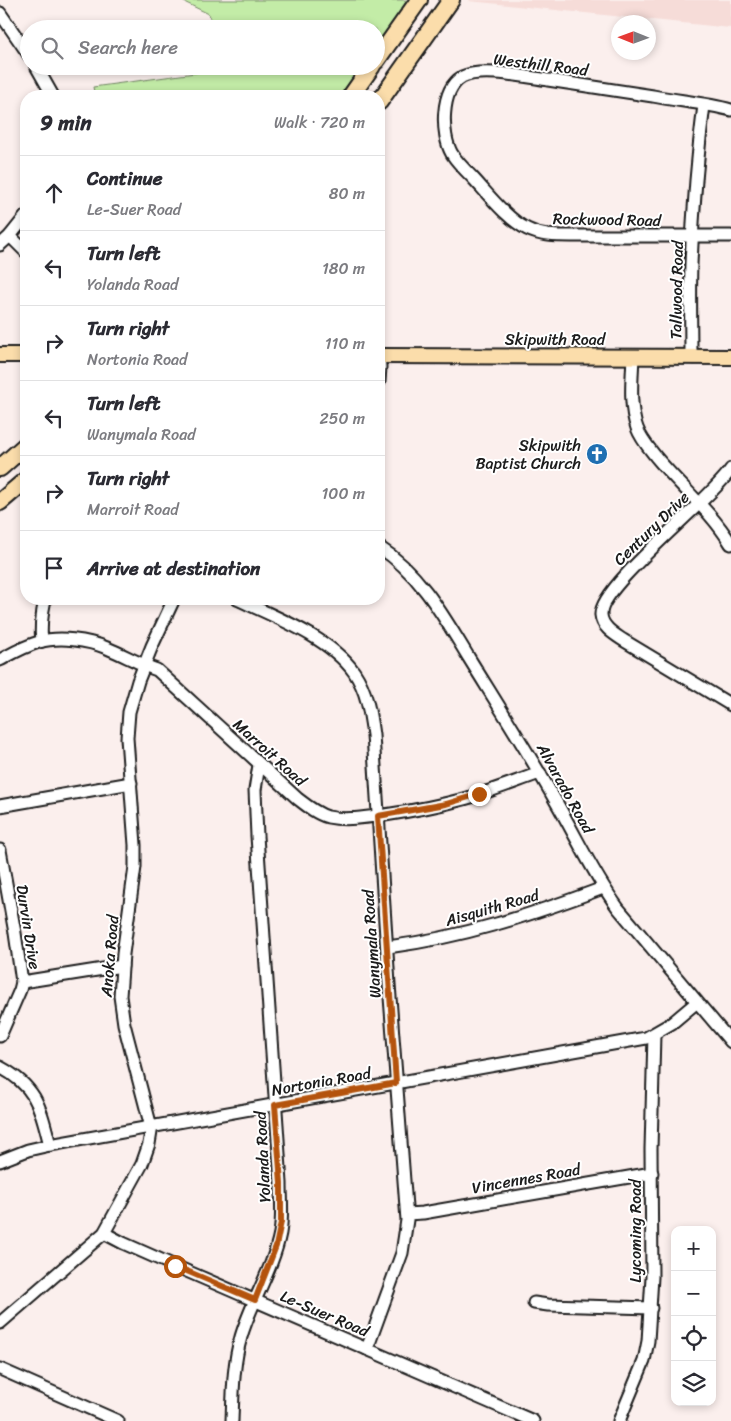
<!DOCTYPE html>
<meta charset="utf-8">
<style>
body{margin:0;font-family:Sriracha,sans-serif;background:#f7f7f7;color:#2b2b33}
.controls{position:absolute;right:15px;bottom:15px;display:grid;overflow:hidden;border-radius:10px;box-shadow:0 2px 8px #0003}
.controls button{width:45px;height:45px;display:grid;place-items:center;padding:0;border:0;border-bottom:1px solid #e1e1e2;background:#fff;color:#2b2b33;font:25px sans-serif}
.compass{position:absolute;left:611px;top:15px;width:45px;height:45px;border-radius:50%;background:#fff;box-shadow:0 2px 8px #0003;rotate:271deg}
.stop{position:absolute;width:15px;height:15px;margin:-11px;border:4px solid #b45309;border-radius:50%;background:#fff}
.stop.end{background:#b45309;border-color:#fff;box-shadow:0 1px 5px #0008}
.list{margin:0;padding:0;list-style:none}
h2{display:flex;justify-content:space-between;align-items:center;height:65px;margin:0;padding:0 20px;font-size:21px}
h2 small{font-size:16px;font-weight:400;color:#7c7c81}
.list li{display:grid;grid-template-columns:32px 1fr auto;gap:15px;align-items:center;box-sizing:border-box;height:75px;padding:0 20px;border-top:1px solid #e1e1e2}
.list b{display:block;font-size:19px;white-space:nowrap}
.list p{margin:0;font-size:16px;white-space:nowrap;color:#7c7c81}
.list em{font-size:16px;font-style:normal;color:#7c7c81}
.icon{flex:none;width:28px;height:28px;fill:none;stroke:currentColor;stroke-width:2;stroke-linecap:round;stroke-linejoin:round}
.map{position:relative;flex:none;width:731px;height:1421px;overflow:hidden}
.search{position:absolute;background:#fff;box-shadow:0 2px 8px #0003;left:20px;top:20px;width:365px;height:55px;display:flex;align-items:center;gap:12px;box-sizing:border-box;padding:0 18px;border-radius:28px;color:#7c7c81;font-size:19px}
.panel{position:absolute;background:#fff;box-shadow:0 2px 8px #0003;left:20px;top:90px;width:365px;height:515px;border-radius:20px}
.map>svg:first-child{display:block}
</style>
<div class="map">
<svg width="731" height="1421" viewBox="0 0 731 1421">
<rect width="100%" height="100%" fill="#fbefed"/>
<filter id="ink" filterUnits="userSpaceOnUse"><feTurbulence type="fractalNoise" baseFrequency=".02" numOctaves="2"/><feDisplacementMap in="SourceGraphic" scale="10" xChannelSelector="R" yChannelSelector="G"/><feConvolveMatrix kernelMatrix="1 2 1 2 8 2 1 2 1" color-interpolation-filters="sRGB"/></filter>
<g filter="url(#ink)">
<!-- built -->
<polygon fill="#f6dcd8" points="470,0 731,0 731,28 469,1"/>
<!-- green -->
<g fill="#c3eca7" stroke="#708462">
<polygon points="180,0 409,0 376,46 376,29 213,29 209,14"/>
<polygon points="223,66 362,66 341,96 95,96 93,87 224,69"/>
</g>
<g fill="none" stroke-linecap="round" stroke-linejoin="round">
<!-- minor casing -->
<g stroke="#1c1c1c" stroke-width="15">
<g id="minor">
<polyline points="0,13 29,55"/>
<polyline points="36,66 53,96"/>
<path d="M731 110C706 103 679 101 653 96 618 91 583 85 548 80 527 77 481 67 462 77 440 90 441 135 452 154 457 162 465 170 472 177 487 193 507 219 527 229 541 236 556 236 571 236H731"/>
<polyline points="10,236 26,252"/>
<polyline points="0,245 10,236 26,216"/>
<path d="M633 356C632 380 629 406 637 428 641 439 649 448 656 457 680 486 711 511 731 544"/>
<path d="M691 357C691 326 690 295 691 265 693 211 697 158 704 105"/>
<polyline points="379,382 380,367 379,356"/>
<path d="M731 469C711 500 599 586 601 615 602 627 614 634 623 640L731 705"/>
<path d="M379 547C420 573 444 617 469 658 498 705 528 752 555 800 576 836 593 874 618 908L731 1042"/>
<path d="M237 599C275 617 329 637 354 672 367 691 370 713 373 735L389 984 407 1220 402 1253 367 1349"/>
<path d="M42 641C40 627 42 613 45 599"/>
<path d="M0 660C13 653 25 646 39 642 59 636 88 640 107 648 124 655 140 664 157 670L298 799C307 806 317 814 328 817 347 821 366 817 385 815 411 811 438 806 464 799 489 792 514 782 540 773"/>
<polyline points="0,806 131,783"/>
<polyline points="0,850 15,933 22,982 20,990 0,1036"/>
<path d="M388 947C464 937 531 915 603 888"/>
<polyline points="22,982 122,966"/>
<path d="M0 1067C37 1087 40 1107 50 1145"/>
<polyline points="0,1161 28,1150 50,1145 646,1038 672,1023 697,1002"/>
<polyline points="407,1214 423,1213 652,1173"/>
<polyline points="104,1233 123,1243 175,1266 533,1421"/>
<polyline points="534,1303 548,1305 651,1308"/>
<polyline points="0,1323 104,1233 142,1164 149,1144 151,1132 151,1127 124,1024 120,996 123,954 135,867 135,845 127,738 129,712 138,681 152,646 174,599"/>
<polyline points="0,1369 118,1421"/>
<path d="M232 1421C233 1393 233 1364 241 1337 251 1302 273 1269 280 1233 283 1216 281 1199 281 1183L257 836 255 790 259 765"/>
<polyline points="619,1421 644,1361 648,1341 652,1277 651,1149 654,1034"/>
</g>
</g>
<!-- major casing -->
<g stroke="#1c1c1c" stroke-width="18">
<g id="major">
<polyline points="0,355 26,355"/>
<polyline points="379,356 731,357"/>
</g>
</g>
<!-- highway casing -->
<g stroke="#1c1c1c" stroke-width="20">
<g id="highway">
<polyline points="376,61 419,0"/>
<polyline points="351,96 372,66"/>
<polyline points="379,102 451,0"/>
<polyline points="0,468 26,445"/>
<polyline points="0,502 26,480"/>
</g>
</g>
<!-- minor -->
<use href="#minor" stroke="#fff" stroke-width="11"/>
<!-- major -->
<use href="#major" stroke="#fbddab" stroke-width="14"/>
<!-- highway -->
<use href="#highway" stroke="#fbddab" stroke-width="16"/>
</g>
</g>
<g fill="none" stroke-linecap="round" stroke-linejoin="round" filter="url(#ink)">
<!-- route -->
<polyline stroke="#b45309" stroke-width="6" points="175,1266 255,1300 276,1246 281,1222 281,1183 275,1105 396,1083 378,816 446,804 479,794"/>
</g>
<!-- icons -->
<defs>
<g id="church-disc" transform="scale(1.125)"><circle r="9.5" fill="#1f6fb2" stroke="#fff"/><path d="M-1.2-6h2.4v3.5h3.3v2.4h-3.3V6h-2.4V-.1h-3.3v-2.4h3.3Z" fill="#fff"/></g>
</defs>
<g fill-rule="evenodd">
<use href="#church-disc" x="597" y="454"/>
</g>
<g text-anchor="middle" stroke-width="4" stroke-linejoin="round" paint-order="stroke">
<!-- street labels -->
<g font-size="16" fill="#1c1c1c" stroke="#fff">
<text transform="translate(541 64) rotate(7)" y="6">Westhill Road</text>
<text transform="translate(607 219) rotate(1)" y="6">Rockwood Road</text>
<text transform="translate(676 290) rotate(-89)" y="6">Tallwood Road</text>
<text x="555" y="345">Skipwith Road</text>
<text transform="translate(651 528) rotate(-44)" y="6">Century Drive</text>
<text transform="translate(270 752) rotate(42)" y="6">Marroit Road</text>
<text transform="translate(566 788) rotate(61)" y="6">Alvarado Road</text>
<text transform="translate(492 907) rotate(-16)" y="6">Aisquith Road</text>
<text transform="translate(29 927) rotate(81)" y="6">Durvin Drive</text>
<text transform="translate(371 944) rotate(-94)" y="6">Wanymala Road</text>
<text transform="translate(109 956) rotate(-85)" y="6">Anoka Road</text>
<text transform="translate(321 1081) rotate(-10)" y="6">Nortonia Road</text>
<text transform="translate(262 1157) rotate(-93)" y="6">Yolanda Road</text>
<text transform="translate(526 1178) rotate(-10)" y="6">Vincennes Road</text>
<text transform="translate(635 1231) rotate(-90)" y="6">Lycoming Road</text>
<text transform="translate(325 1313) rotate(23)" y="6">Le-Suer Road</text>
</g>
<!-- poi labels -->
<g font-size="16" fill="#1c1c1c" stroke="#fff" text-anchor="end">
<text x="581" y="451">Skipwith<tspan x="581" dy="18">Baptist Church</tspan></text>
</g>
</g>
</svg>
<div class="controls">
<button>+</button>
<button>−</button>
<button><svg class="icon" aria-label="locate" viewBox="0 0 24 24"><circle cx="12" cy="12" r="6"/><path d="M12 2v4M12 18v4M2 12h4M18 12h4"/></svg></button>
<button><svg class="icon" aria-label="layers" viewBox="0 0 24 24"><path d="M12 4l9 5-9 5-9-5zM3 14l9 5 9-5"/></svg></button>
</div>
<svg class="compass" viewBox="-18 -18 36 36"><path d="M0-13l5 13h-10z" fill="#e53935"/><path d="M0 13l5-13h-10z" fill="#7c7c81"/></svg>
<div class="stop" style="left:175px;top:1266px"></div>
<div class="stop end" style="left:479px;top:794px"></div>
<div class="search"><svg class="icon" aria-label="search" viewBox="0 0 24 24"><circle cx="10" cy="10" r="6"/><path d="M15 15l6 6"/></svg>Search here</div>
<section class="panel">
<h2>9 min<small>Walk · 720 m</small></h2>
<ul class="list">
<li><svg class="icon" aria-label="ahead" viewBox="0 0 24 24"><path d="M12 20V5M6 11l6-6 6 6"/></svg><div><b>Continue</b><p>Le-Suer Road</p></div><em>80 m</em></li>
<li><svg class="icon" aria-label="left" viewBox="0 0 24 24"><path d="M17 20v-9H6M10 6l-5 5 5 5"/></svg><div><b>Turn left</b><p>Yolanda Road</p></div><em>180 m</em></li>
<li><svg class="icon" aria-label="right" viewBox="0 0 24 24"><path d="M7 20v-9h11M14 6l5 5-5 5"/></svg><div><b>Turn right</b><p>Nortonia Road</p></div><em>110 m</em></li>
<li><svg class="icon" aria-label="left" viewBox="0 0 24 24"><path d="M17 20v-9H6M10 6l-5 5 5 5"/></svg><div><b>Turn left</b><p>Wanymala Road</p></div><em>250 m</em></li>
<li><svg class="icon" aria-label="right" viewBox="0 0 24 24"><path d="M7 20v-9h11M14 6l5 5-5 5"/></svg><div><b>Turn right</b><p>Marroit Road</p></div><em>100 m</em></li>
<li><svg class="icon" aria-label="arrive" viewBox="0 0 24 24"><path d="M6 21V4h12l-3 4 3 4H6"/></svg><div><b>Arrive at destination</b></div></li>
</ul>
</section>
</div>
